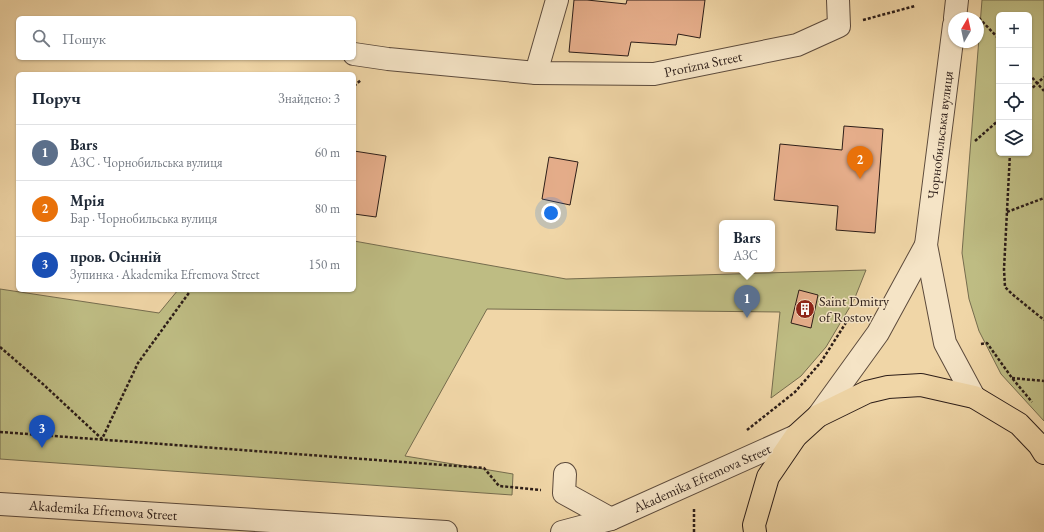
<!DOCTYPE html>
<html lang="uk">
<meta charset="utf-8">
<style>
body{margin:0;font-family:"EB Garamond",serif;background:#f2f2f3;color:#1f2937}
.controls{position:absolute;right:12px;top:12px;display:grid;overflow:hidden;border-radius:6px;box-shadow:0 1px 3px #0004}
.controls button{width:36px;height:36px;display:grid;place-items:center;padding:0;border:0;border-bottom:1px solid #e0e1e3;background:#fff;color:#1f2937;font:20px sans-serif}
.compass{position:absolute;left:948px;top:12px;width:36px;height:36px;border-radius:50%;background:#fff;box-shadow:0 1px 3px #0004;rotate:9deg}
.you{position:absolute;left:551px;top:213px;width:14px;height:14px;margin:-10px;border:3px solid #fff;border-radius:50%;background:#1a73e8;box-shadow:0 0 0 6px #1a73e833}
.badge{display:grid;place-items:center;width:26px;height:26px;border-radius:50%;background:#0f766e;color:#fff;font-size:13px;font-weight:700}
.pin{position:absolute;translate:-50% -33px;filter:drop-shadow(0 1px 2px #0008)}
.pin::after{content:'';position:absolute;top:21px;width:14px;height:12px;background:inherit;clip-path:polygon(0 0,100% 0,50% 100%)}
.popup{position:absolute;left:719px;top:220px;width:56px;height:52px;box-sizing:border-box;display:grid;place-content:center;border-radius:6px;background:#fff;filter:drop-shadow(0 1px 3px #0005);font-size:13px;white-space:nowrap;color:#747a83}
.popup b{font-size:15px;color:#1f2937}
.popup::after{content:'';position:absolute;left:50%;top:100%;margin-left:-8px;border:8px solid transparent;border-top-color:#fff}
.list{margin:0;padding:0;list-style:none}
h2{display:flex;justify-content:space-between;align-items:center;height:52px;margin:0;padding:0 16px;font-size:17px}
h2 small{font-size:13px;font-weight:400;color:#747a83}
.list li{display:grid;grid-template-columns:26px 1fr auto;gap:12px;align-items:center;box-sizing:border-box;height:56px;padding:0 16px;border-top:1px solid #e0e1e3}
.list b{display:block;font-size:15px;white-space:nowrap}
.list p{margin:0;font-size:13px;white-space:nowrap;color:#747a83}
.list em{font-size:13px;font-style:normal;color:#747a83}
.icon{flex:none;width:22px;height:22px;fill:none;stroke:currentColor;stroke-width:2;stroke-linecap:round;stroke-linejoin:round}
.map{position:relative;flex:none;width:1044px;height:532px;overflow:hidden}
.search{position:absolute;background:#fff;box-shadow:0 1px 3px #0004;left:16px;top:16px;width:340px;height:44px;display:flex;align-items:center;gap:10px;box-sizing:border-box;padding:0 14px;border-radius:6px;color:#747a83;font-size:15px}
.panel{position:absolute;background:#fff;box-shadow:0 1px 3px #0004;left:16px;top:72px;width:340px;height:220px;border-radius:6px}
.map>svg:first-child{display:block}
</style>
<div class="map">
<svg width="1044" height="532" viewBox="0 0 1044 532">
<rect width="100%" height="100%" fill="#f0d6a7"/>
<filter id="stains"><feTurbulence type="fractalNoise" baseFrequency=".005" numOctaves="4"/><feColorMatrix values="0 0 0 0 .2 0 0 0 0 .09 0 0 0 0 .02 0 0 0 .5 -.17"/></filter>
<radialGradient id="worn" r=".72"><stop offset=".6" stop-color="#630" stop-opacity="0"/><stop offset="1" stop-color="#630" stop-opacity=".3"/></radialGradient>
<!-- green -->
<g fill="#bebc83" stroke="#756c4e" fill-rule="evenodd">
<path d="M982 0H1044V421L1001 374 979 331 969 299 962 253ZM999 15H1029V153H999Z"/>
<polygon points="354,241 566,279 866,270 854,300 826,347 801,376 771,398 780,312 487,309 405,456 513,474 512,495 0,459 0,289 159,313 178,290 354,290"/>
</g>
<!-- building -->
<g fill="#e5ad8a" stroke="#2c1d18">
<polygon points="574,0 587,0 626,4 627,0 705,0 700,38 678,34 676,45 631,42 628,56 569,52"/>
<polygon points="844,126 883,129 875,233 836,230 838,206 774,200 780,144 842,150"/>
<polygon points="354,151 386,156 376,217 354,214"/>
<polygon points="549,157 578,162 570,205 542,199"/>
<polygon points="799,290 818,295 811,328 791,323"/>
</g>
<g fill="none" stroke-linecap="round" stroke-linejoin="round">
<!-- minor casing -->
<g stroke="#5d4b3c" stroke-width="24">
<g id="minor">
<polyline points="955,18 957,0"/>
<polyline points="954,25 926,245 945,343 974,397"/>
<polyline points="354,54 388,59 536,73 654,74 797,45 839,26 838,0"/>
<polyline points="536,73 557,0"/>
<polyline points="818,416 878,333 926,245"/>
<polyline points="565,474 564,493 611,519"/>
<polyline points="0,504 446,532"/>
<polyline points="562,532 611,519 796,436"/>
</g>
</g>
<!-- major casing -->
<g stroke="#2c1d18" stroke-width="24">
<polyline id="major" points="755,532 754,525 768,477 796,436 818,416 867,392 888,387 921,385 974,397 1019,424 1039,445 1044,453"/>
</g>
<!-- path -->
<g stroke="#2c1d18" stroke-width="2.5" stroke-dasharray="3 2" stroke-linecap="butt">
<polyline points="979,18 999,39"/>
<polyline points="863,20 915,6"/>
<polyline points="1029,74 1044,91"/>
<polyline points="354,86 361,80"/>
<polyline points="1029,91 1044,77"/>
<polyline points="975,141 999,120"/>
<polyline points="1010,153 1004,269 1005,287 1012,294 1044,320"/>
<polyline points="1007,212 1044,198"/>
<polyline points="981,344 987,343 1012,378 1032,402"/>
<polyline points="0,347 44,385 102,439 138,363 191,290"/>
<polyline points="1012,378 1044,381"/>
<polyline points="747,430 795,392 821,362 847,321"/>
<polyline points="0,432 484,468 499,486 541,490"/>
<polyline points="694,509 694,532"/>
</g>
<!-- minor -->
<use href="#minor" stroke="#f5e4c6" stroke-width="22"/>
<!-- major -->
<use href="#major" stroke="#f0d6a7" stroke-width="22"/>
</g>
<!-- icons -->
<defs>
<g id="building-disc" transform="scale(1)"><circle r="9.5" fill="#8f2418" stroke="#f5e4c6"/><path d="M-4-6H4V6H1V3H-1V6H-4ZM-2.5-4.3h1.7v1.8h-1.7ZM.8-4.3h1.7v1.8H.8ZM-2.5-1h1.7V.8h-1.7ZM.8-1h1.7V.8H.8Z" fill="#fff"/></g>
</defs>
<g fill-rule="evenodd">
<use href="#building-disc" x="805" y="309"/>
</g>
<g text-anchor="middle" stroke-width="3" stroke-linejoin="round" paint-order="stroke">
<!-- street labels -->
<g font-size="14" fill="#2c1d18" stroke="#f5e4c6">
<text transform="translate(703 64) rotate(-12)" y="5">Prorizna Street</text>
<text transform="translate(940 135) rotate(-83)" y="5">Чорнобильська вулиця</text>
<text transform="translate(702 478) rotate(-24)" y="5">Akademika Efremova Street</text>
<text transform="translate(103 510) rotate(4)" y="5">Akademika Efremova Street</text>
</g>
<!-- poi labels -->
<g font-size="14" fill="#2c1d18" stroke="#f5e4c6" text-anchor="start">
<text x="819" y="306">Saint Dmitry<tspan x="819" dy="16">of Rostov</tspan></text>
</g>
</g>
<rect width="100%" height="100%" filter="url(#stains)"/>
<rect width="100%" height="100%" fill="url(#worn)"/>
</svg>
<div class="controls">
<button>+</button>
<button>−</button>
<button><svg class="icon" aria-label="locate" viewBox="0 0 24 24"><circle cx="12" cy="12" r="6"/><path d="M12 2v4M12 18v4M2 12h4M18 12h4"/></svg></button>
<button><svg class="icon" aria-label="layers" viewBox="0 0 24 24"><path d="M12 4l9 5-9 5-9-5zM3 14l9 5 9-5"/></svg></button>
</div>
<svg class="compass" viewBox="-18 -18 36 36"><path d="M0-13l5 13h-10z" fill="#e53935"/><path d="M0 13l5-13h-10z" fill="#747a83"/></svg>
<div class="you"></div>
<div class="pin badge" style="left:747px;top:318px;background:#5c6f8a">1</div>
<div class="popup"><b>Bars</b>АЗС</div>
<div class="pin badge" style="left:860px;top:179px;background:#e8710a">2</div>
<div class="pin badge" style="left:42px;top:448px;background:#1a4fb4">3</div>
<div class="search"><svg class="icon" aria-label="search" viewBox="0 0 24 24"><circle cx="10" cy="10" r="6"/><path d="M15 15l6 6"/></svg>Пошук</div>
<section class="panel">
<h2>Поруч<small>Знайдено: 3</small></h2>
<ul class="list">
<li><span class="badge" style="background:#5c6f8a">1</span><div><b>Bars</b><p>АЗС · Чорнобильська вулиця</p></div><em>60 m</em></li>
<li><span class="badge" style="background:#e8710a">2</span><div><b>Мрія</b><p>Бар · Чорнобильська вулиця</p></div><em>80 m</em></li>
<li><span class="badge" style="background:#1a4fb4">3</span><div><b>пров. Осінній</b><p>Зупинка · Akademika Efremova Street</p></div><em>150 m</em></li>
</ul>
</section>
</div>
